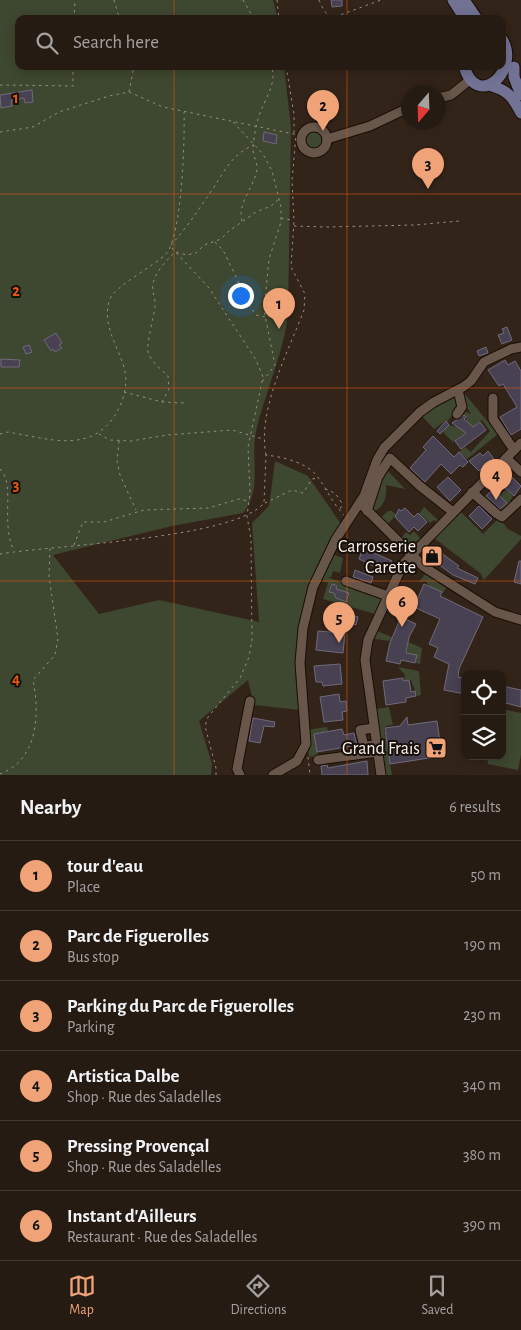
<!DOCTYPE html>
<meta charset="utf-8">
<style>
body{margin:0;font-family:"Alegreya Sans",sans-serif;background:#322821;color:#f1f3f6}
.controls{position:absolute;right:15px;bottom:15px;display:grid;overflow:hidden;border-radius:10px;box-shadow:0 2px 12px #0003}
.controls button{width:45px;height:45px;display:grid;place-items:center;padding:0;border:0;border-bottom:1px solid #423933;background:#261b13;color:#f1f3f6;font:25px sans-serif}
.compass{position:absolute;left:401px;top:85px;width:45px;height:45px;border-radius:50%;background:#261b13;box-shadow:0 2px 12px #0003;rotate:199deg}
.you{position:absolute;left:240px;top:295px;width:18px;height:18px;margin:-12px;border:4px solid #fff;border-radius:50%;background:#1a73e8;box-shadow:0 0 0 8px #1a73e833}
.badge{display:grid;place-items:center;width:32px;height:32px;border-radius:50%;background:#efa376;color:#111;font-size:16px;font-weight:700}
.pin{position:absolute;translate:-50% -41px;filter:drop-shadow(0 1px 2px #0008)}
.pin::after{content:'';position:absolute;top:26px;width:18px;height:15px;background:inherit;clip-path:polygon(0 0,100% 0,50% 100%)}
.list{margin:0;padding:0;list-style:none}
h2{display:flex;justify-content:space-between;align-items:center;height:65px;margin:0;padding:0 20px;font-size:21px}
h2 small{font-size:16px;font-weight:400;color:#a4a1a0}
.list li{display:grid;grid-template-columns:32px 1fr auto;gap:15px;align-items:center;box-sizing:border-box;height:70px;padding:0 20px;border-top:1px solid #423933}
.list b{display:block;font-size:19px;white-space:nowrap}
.list p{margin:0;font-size:16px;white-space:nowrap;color:#a4a1a0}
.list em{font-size:16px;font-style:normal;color:#a4a1a0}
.icon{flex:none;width:28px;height:28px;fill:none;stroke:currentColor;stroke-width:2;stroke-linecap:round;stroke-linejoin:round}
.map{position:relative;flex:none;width:521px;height:775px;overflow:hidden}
.search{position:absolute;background:#261b13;box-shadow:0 2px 12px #0003;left:15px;right:15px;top:15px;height:55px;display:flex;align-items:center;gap:12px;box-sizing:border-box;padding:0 18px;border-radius:10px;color:#a4a1a0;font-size:19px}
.sheet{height:485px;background:#261b13}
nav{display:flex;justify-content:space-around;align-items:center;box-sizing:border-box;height:70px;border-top:1px solid #423933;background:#261b13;font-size:14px;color:#a4a1a0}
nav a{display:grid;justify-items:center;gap:2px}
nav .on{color:#efa376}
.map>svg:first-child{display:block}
</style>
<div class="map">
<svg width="521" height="775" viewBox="0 0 521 775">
<rect width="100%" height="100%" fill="#332419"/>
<!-- green -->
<g fill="#3e472f" fill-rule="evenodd">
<path d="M0 0H273L278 19H19V66H284L291 127 288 313C284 353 265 392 256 432 250 460 263 488 243 513L172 526 53 555 99 614 159 600 259 622 252 523 269 506 275 461 308 476 341 524 301 622 300 710 254 705 248 680 199 721 212 764 211 775H0Z"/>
<circle cx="314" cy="141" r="9"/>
<polygon points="464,393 498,434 467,459 459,452 465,447 471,452 490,431 482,420 453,442 443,432 449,425 457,427 467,423 466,417 460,412 462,410 471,414 461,398"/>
<polygon points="456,394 459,406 447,422 445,421 434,429 421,415"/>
<path d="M388 471 405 489 386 485C387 495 385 507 374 511L371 507 381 478Z"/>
<polygon points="506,489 513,496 510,501 512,505 501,515 498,512 507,503 500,495"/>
<polygon points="424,507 439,521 438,523 434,520 430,523 419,514"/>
<polygon points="388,511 392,511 396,515 387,525 380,518"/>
<polygon points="461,512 483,534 499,518 508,529 521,536 521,539 484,580 480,573 434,538"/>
<polygon points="414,531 421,539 410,544 401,538 406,532 410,535"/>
<path d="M332 554 343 558 340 573 333 571 331 577H327L382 596 375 614 323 599 328 583 323 581 322 575ZM331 584 338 586 337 589 349 593 348 600 336 598 334 594 329 592Z"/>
<polygon points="425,574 446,588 443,593 429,586 426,581 419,582"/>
<polygon points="377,631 392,637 390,641 375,639"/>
<polygon points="399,638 422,648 420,664 416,663 417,655 407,653 408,645"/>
<polygon points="398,667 419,671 421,695 417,696 411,680 404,680 405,675"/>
<polygon points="389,707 393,725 386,726 384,729 392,775 386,775 376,709"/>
<polygon points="502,709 521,713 521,755 518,770 488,764 487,756 502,756"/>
<polygon points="327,727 328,731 314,734 318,756 309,757 306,730"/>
</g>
<!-- building -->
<g fill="#474152" stroke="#716a7c">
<polygon points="331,0 342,0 342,6 332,7"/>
<polygon points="32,90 33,102 25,103 24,98 11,100 12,106 1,108 0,95"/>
<polygon points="264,132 277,135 276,144 263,141"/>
<polygon points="507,327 512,340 502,344 498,335 504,333 502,329"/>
<polygon points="56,333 62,343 59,345 62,348 55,352 53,349 51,351 44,340"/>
<polygon points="29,345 32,352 26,354 23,347"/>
<polygon points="486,347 488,353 479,356 477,351"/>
<polygon points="1,359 20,360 19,367 1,367"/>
<polygon points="505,360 508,365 515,361 521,371 521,429 511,435 500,417 517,407 503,384 499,386 488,370"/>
<polygon points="464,415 466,417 464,419 473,427 480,422 486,430 461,449 455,441 466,433 452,423"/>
<polygon points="446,421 449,425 440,434 437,431"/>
<polygon points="433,436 454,457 459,452 468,462 463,467 460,465 451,474 441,464 425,482 410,468 426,450 423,447"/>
<polygon points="488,451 494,459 479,471 469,461 480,453 483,456"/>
<polygon points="508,473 521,486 514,496 499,482"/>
<polygon points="448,477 461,490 450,501 437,487"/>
<polygon points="493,489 507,503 500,509 486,496"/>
<polygon points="479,506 492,519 482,529 469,516"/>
<polygon points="405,508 414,517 418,513 427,522 418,531 414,527 409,532 395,517 399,509 401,511"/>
<polygon points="433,547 459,566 457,568 478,578 475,584 453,575 426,555"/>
<polygon points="363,548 392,561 387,572 359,559"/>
<polygon points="519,561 521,561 521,584 514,582"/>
<polygon points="355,570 373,577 371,583 353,577"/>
<polygon points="332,584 337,586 336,589 349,593 346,602 336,598 334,593 329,592"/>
<polygon points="424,584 442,592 440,596 483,617 459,669 458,677 465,678 465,694 444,690 449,664 434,657 438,648 429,644 440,619 414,607"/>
<polygon points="343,608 348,609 347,613 358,617 356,625 338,619"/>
<polygon points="401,617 416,624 409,637 406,653 417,655 415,663 401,660 400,664 386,661 390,643"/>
<polygon points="318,631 345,633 343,653 316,650"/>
<polygon points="340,664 342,684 323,686 322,682 316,682 314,666"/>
<polygon points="403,678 403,681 409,680 411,692 415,691 416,696 406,698 406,702 386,705 383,681"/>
<polygon points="502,686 521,690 521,707 502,702"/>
<polygon points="339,694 340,702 346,701 347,711 342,712 343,720 324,722 320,697"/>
<polygon points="407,717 408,725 437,721 442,756 390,764 385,728 400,726"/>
<polygon points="253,718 275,722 274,727 264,726 260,743 249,741"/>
<polygon points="342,729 344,735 354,733 357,745 317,752 314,734"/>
<polygon points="367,761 368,775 322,775 321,766 327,765 328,768"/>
</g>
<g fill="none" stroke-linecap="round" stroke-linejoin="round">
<!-- minor casing -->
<g stroke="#1a0d04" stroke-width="11">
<g id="minor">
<polyline points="438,98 451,95 471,79"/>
<circle cx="314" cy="140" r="13"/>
<polyline points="327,139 370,126 408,108"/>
<polyline points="493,398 493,419 514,450"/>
<polyline points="457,414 462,407 458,390"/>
<polyline points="506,458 521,472"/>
<polyline points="472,492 497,514 502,517 521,499"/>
<polyline points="360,503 424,567 495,612 521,620"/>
<polyline points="367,511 378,477 390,458 420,486 453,512"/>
<polyline points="346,581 388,596"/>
<polyline points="374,728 360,730 364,746 377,745"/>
<polyline points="318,760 378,752"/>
<polyline points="240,775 237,769 250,701"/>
<polyline points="273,775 297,761 306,744 300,663 303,628 313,587 336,539 364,496 377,460 384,448 420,412 434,402 463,387 471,381 484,362 511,349 521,347"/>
<polyline points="381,775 365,660 368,640 403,564 521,443"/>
</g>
</g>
<!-- major casing -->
<g stroke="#1a0d04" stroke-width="13">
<g id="major">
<polyline points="453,0 465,19"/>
<polyline points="464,0 477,19"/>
<path d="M464 66C477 111 521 70 502 39"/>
<polyline points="514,67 514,77 521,95"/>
<path d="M492 86C509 91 513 98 521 113"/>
</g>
</g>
<!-- path -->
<g stroke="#9b8e85" stroke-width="1" stroke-dasharray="2.5 4" stroke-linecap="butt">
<polyline points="114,0 118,14 123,19"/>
<polyline points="243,0 254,19"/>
<polyline points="277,0 279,19"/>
<polyline points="319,0 324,11 332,18 381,0"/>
<polyline points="74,19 75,0"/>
<polyline points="286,66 294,114 294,134"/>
<polyline points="0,85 73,86 73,66"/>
<polyline points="129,92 134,66"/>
<polyline points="233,122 263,154 272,171 281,207 281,222 269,259 264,311 275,365 262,382"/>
<polyline points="0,132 33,127 59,112 109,96 129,92 163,107 303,136"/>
<polyline points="281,218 291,220"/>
<path d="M242 221C237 204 254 187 257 170 258 164 254 158 253 151 253 138 257 118 263 106 268 94 277 80 271 66"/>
<polyline points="294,226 325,227 415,225 459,221"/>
<polyline points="215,242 223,250 251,308 256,315 265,317"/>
<polyline points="124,392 162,402 184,403"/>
<path d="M162 402 169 389 168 376C161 369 151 362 148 352 146 345 154 317 155 306 156 297 150 289 154 280 158 269 167 260 175 252L187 255 196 253 204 245 221 239 229 231 256 212 271 206 279 199"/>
<path d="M0 434 8 432C50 439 95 456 119 408 125 396 128 381 124 367 117 345 101 322 110 299 114 287 155 265 166 254 182 237 185 137 184 112"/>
<polyline points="99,434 110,440 131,441 167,435 232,430 263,439"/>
<polyline points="119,441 117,461 120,475 136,510"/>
<path d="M266 455C257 411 288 352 304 310L305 294 291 267 294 221 292 181 296 135"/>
<path d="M0 469C16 485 0 522 14 551"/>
<path d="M325 489C334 492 338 495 342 504L340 510"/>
<polyline points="265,503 292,490 303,493 312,479 318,478"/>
<polyline points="74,545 83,522 104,522 144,510 208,508 239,499 248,501"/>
<path d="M0 554C53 545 234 539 264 503L266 455C282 457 306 462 317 476 327 489 332 503 344 515"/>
<polyline points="308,757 310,775"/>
<path d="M0 774C38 760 40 714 33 680L55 655 58 639 49 576 50 548"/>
<path d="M216 775V768L205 726 208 717 240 678 249 657 252 640 251 539 247 516 250 493 248 447 263 377 256 360 209 288 170 246C185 230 197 212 210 193 224 173 230 155 254 145"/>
</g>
<!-- minor -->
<use href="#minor" stroke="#68564a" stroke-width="9"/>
<!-- major -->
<use href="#major" stroke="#727294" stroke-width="11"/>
</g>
<!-- grid -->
<path fill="none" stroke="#e8590c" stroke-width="1" stroke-opacity="0.55" d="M174 0V19M347 0V19M174 66V775M347 66V775M0 194H521M0 388H521M0 581H521"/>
<!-- icons -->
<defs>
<g id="shop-square" transform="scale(1.125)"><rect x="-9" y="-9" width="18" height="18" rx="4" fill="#efa376" stroke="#160f0a"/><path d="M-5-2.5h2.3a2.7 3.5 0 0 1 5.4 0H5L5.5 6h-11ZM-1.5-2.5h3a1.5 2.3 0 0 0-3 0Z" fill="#111"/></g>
<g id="supermarket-square" transform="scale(1.125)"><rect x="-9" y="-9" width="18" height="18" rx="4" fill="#efa376" stroke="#160f0a"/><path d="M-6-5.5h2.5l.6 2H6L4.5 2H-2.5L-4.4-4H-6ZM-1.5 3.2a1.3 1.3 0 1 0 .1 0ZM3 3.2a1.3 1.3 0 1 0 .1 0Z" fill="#111"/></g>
</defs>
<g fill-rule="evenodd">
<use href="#shop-square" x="432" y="556"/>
<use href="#supermarket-square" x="436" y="748"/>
</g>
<g text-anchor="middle" stroke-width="4" stroke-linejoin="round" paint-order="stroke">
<!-- poi labels -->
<g font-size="18" fill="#fbf0e9" stroke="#160f0a" text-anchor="end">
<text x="416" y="552">Carrosserie<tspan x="416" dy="21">Carette</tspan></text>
<text x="420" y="754">Grand Frais</text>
</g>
</g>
<g font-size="16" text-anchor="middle" font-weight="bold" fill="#e8590c" stroke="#160f0a" stroke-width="4" stroke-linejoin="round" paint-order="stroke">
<text x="16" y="103">1</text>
<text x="16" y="296">2</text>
<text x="16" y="490">3</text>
<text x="16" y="684">4</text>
</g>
</svg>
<div class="controls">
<button><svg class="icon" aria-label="locate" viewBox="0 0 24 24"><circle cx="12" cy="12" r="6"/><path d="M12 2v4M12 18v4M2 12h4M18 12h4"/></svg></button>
<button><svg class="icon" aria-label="layers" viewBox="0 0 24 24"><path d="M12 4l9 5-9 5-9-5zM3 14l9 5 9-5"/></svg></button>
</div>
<svg class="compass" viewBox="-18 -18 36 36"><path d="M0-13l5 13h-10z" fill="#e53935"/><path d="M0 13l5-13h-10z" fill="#a4a1a0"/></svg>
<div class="you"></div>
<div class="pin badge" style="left:279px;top:329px">1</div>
<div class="pin badge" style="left:323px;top:131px">2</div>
<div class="pin badge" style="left:428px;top:189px">3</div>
<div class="pin badge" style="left:496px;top:500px">4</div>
<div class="pin badge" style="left:339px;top:643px">5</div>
<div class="pin badge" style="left:402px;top:627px">6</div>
<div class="search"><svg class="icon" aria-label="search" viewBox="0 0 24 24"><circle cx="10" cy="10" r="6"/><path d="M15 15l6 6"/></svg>Search here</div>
</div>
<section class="sheet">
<h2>Nearby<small>6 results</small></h2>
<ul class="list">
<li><span class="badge">1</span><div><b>tour d'eau</b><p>Place</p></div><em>50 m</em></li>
<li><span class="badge">2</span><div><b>Parc de Figuerolles</b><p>Bus stop</p></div><em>190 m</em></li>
<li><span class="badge">3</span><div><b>Parking du Parc de Figuerolles</b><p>Parking</p></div><em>230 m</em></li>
<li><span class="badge">4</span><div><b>Artistica Dalbe</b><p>Shop · Rue des Saladelles</p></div><em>340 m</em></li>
<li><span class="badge">5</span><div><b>Pressing Provençal</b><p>Shop · Rue des Saladelles</p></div><em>380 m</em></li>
<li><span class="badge">6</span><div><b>Instant d'Ailleurs</b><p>Restaurant · Rue des Saladelles</p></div><em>390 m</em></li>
</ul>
</section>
<nav>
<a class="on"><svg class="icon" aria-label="map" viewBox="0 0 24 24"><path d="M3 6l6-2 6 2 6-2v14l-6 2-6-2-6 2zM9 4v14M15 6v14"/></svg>Map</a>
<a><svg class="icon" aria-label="directions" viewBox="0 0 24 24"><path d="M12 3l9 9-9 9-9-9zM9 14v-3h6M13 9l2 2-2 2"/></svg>Directions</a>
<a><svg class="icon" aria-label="saved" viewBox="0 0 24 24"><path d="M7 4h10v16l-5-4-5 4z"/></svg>Saved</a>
</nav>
